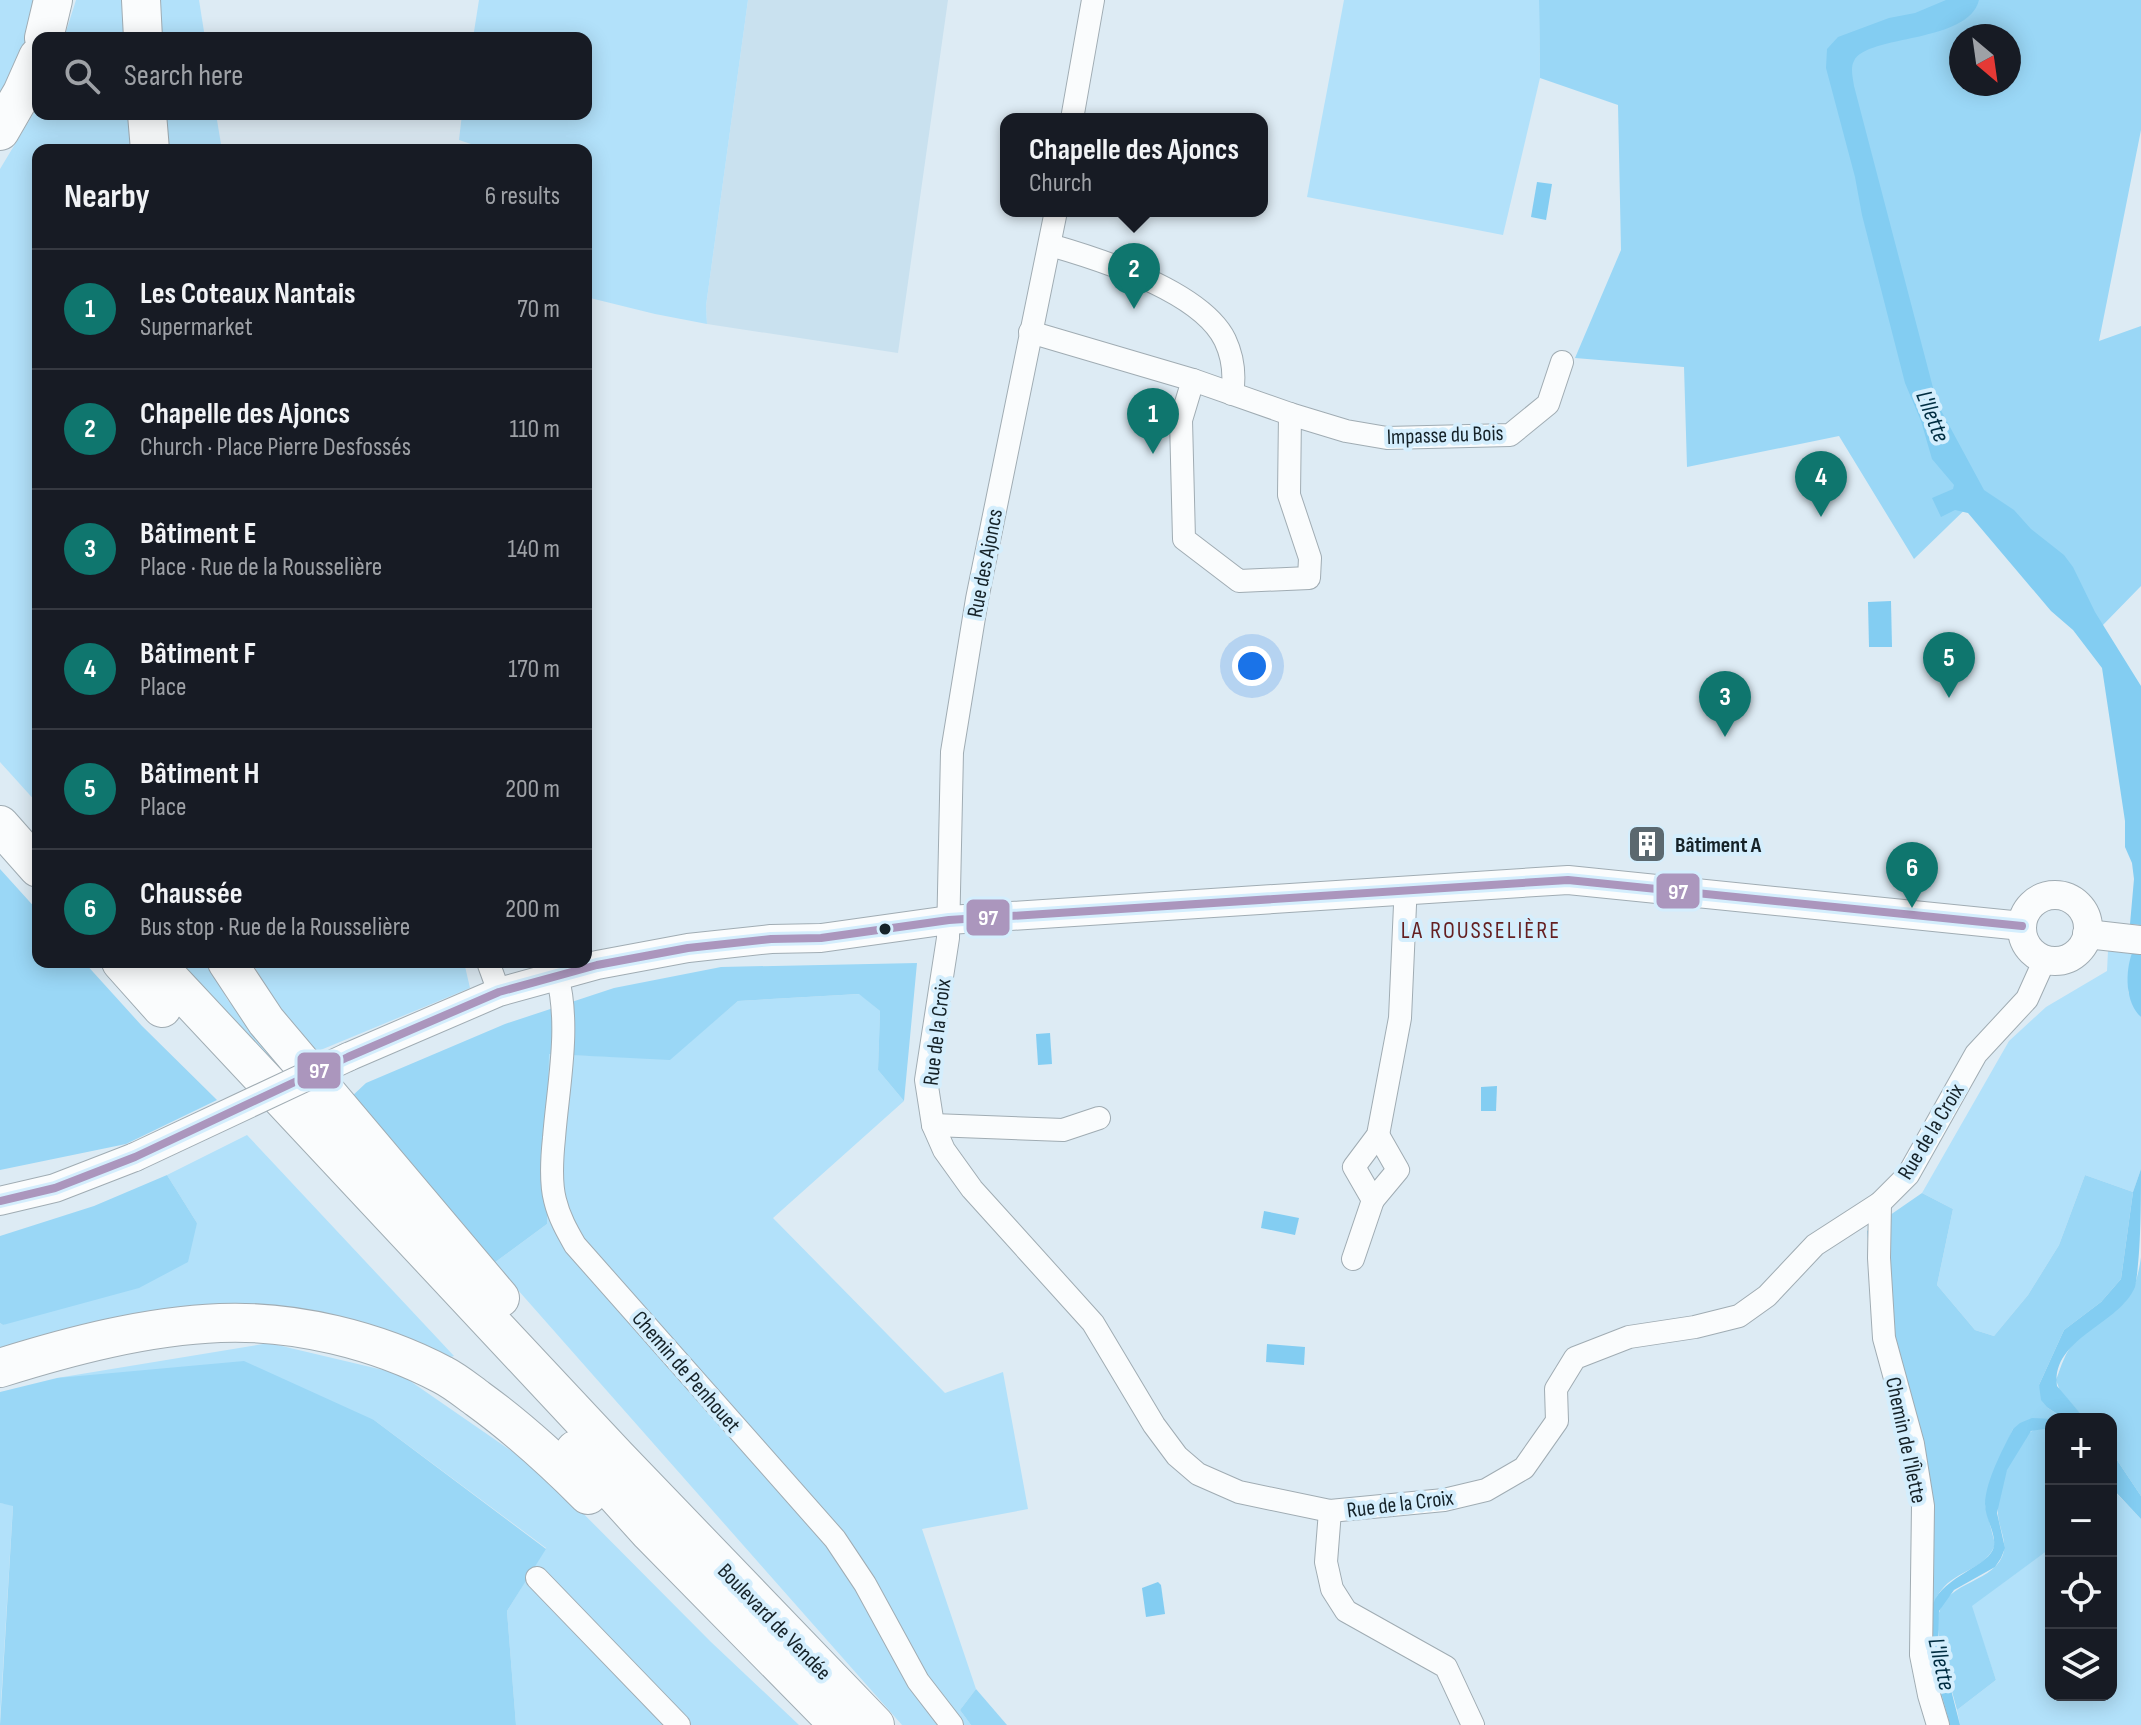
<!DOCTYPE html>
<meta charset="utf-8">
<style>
body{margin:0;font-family:"Sofia Sans Condensed",sans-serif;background:#20242c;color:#f1f3f6}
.controls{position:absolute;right:24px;bottom:24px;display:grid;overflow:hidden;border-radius:16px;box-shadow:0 4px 20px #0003}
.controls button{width:72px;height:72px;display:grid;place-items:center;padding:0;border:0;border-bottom:2px solid #363941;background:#171b24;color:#f1f3f6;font:40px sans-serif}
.compass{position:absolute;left:1949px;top:24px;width:72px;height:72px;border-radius:50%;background:#171b24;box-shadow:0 4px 20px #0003;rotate:151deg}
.you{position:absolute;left:1252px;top:666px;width:28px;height:28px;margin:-20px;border:6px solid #fff;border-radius:50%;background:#1a73e8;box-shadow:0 0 0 12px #1a73e833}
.badge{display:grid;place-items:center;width:52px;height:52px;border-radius:50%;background:#0f766e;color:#fff;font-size:26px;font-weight:700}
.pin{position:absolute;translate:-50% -66px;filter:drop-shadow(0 2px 4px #0008)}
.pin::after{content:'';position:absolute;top:42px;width:28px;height:24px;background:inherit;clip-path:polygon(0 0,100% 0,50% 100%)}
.popup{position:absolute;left:1000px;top:113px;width:268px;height:104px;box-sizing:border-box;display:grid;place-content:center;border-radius:16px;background:#171b24;filter:drop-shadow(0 2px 6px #0005);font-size:26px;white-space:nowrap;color:#9ea1a6}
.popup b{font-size:30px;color:#f1f3f6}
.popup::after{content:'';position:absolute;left:50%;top:100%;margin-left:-16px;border:16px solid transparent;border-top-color:#171b24}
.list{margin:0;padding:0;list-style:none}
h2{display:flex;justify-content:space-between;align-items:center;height:104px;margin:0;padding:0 32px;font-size:34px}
h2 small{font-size:26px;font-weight:400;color:#9ea1a6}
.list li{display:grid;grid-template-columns:52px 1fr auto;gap:24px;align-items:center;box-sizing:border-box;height:120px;padding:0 32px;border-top:2px solid #363941}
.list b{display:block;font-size:30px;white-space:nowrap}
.list p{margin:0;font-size:26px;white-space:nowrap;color:#9ea1a6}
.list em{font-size:26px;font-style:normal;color:#9ea1a6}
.icon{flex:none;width:44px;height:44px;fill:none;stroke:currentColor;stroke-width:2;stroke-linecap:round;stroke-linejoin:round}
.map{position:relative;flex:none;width:2141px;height:1725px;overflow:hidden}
.search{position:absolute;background:#171b24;box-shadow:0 4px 20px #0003;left:32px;top:32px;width:560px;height:88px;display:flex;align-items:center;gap:20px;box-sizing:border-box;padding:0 28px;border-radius:16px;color:#9ea1a6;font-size:30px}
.panel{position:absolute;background:#171b24;box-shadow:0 4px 20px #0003;left:32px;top:144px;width:560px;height:824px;border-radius:16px}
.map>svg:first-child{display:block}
</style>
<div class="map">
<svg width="2141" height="1725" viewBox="0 0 2141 1725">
<rect width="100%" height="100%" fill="#ddebf4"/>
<!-- built -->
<polygon fill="#c9e1ef" points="748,0 948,0 898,353 707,324 706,306"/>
<!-- green -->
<g fill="#b2e1fa">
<polygon points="0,0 40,0 33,33 0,110"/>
<polygon points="76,0 127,0 129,38 64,38"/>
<polygon points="158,0 199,0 205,38 161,38"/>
<polygon points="479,0 748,0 706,306 707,324 655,314 586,297 586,150 489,150 459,140 462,114 586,114 586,38 473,38"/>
<polygon points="1344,0 1539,0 1540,78 1503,235 1307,197"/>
<polygon points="38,106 38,114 133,114 135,150 38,150 38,804 0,762 0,169"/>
<polygon points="166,114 216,114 222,150 169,150"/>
<polygon points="2108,951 2132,953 2128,992 2141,1017 2141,1169 2133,1192 2085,1175 2059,1245 2028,1295 1994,1336 1975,1330 1937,1285 1953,1209 1922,1193 2009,1041 2046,1007 2107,971"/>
<polygon points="181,962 208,962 227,999 277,1062 274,1065"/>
<polygon points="252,962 464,962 470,988 311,1054 279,1010"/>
<polygon points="860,994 880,1011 878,1070 904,1101 773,1218 945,1393 1003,1372 1028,1509 922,1529 976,1689 960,1710 971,1725 902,1725 494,1263 547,1224 549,1054 670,1059 738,1001"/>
<polygon points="247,1135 454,1356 447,1358 380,1330 0,1353 0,1323 3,1325 197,1223 167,1175"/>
<polygon points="269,1343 400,1374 542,1472 711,1642 799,1725 516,1725 507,1611 546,1548 374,1420 57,1378"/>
<polygon points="2117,1494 2141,1519 2141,1725 1960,1725 1957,1710 1996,1680 1971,1606 2051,1548 2051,1695 2111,1695 2111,1500"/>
<polygon points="0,1503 13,1505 0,1718"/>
</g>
<!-- forest -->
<g fill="#9ad7f6" fill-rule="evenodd">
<path d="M1539 0H2141V130L2099 341 2141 326V586L2101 627 1980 495 1914 559 1839 436 1687 467 1684 367 1575 358 1621 250 1618 105 1540 78ZM1961 36H2009V84H1961Z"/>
<polygon points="0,869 38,911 38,962 84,962 142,1026 217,1100 126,1144 0,1170"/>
<polygon points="917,963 904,1101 878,1070 880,1011 859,994 738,1001 670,1060 549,1054 547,1224 494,1263 350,1098 366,1083 505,1024 614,988 721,967"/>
<polygon points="167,1175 197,1223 188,1262 139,1288 3,1325 0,1323 0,1236 94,1206"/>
<path d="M2085 1175 2133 1192 2121 1279 2101 1302 2064 1330 2039 1385 2048 1408 2065 1419 2052 1418 2013 1429 1995 1469 1985 1505 1995 1544C1990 1561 1972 1568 1958 1576 1905 1606 1940 1680 1950 1725H1930L1913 1675 1912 1574 1915 1515 1910 1450 1883 1372 1867 1231 1922 1193 1953 1209 1937 1285 1975 1330 1994 1336 2028 1295 2059 1245Z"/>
<path d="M2141 1257V1496L2111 1451V1419H2085L2060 1391 2056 1380C2061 1367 2065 1351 2076 1341 2111 1307 2133 1315 2141 1257Z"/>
<polygon points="244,1361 374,1420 546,1549 507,1611 516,1725 0,1725 13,1506 0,1503 0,1392 57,1378"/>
<path d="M2037 1428H2051V1548L1972 1606 1996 1680 1957 1710C1951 1684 1933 1637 1939 1613 1947 1580 1997 1583 2004 1551 2006 1540 1999 1527 1998 1515 1996 1491 2014 1438 2037 1428Z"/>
<polygon points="976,1689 1007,1725 971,1725 960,1710"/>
</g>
<!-- water -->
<g fill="#83cdf2">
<path d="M1946 0H1979C1968 44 1867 34 1854 61 1850 68 1853 78 1854 86L1937 403 1984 490 2014 510 2031 529 2064 555 2073 567 2095 612 2141 686V925L2130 924 2134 879 2132 863 2125 847V821L2102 668 2073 630 2051 611 1968 513 1955 510 1941 517 1932 498 1953 489 1954 485 1932 459 1921 421 1905 383 1862 215 1855 177 1826 68 1827 49 1838 37 1889 18 1915 13Z"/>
<polygon points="1537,182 1552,184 1546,220 1531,217"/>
<polygon points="1891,601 1892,647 1869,647 1868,602"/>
<path d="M2132 953 2141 954V1017C2125 1003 2125 972 2132 953Z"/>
<polygon points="1050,1033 1052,1064 1038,1065 1036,1034"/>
<polygon points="1497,1086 1496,1111 1481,1111 1481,1087"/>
<path d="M2141 1169C2141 1202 2141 1257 2135 1287 2119 1325 2051 1338 2057 1386L2085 1419H2065L2048 1408 2041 1400 2039 1385 2064 1330 2101 1302 2121 1279 2133 1192Z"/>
<polygon points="1264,1211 1299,1218 1295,1235 1261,1228"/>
<polygon points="1267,1344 1305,1347 1304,1365 1266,1362"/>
<path d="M2032 1418 2054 1419H2051V1428L2031 1431 2007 1470 1997 1513 2005 1548 2001 1558 1995 1567 1954 1590 1939 1611 1938 1639 1960 1725H1950C1942 1692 1921 1637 1933 1604 1943 1576 1991 1566 1994 1546 1996 1533 1985 1518 1985 1504 1986 1480 2002 1451 2013 1429L2020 1423Z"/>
<polygon points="2111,1451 2141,1496 2141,1519 2111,1487"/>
<polygon points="1158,1582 1161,1585 1165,1614 1146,1617 1142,1588"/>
</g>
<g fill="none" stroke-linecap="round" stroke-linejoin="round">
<!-- minor casing -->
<g stroke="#a0acb3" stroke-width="24">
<g id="minor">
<polyline points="1072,119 1093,0"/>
<polyline points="1056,211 977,599 952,752 948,938 926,1080 933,1125 944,1150 972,1189 1093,1323 1154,1425 1177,1456 1198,1474 1239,1492 1330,1511 1444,1500 1486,1490 1524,1468 1557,1421 1556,1389 1575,1358 1629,1337 1695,1327 1739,1316 1767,1296 1815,1245 1880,1203 1908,1175 1976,1054 2027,999 2045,959"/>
<path d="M1050 245C1099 259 1201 291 1225 340 1233 357 1235 376 1232 394"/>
<polyline points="1030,332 1193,380 1290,414 1346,431 1387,438 1510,435 1548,404 1562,362"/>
<polyline points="1193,380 1181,420 1184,539 1239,581 1309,578 1310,558 1289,495 1290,414"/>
<polyline points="488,962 499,992"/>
<path d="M557 975C571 1026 558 1086 554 1138 552 1157 550 1181 555 1200 559 1217 567 1231 575 1245L835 1539 865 1584 918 1681 952 1725"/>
<polyline points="933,1125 1063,1130 1099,1118"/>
<polyline points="1373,1200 1398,1170 1378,1135"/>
<polyline points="1880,1203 1879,1258 1884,1338 1913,1444 1923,1506 1921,1655 1929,1695 1938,1725"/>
<polyline points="1353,1259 1373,1200 1354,1167 1378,1135 1400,1018 1405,905 1404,892"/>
<polyline points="1330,1511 1326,1562 1332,1589 1346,1611 1446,1667 1473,1725"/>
<polyline points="537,1578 679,1725"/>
</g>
</g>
<!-- tertiary casing -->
<g stroke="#a0acb3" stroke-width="30">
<g id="tertiary">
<circle cx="2055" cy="928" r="33"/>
<polyline points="2087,934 2141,940"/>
<polyline points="348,1057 499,992 597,965 688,948 771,939 821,938 949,920 1568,880 2022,926"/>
<polyline points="0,1201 55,1188 135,1157"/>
</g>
</g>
<!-- trunk casing -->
<g stroke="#a0acb3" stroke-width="40">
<g id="trunk">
<polyline points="141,0 143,38"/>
<polyline points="44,38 53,0"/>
<polyline points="147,114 150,150"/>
<polyline points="0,131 22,93 38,57"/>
<polyline points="0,825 38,868"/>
<polyline points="121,962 162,1008"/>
<polyline points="154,962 617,1457 875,1725"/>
<polyline points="227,962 266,1021 500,1298"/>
<path d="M0 1368C70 1346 146 1326 220 1323 294 1320 377 1340 443 1375 455 1381 467 1391 478 1399 518 1428 553 1460 588 1495"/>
<polyline points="575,1450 650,1533 839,1725"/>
</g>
</g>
<!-- minor -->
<use href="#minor" stroke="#fafcfd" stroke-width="22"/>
<!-- tertiary -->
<use href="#tertiary" stroke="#fafcfd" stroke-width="28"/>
<!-- trunk -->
<use href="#trunk" stroke="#fafcfd" stroke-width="38"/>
<!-- tertiary-bridge casing -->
<g stroke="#a0acb3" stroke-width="30" stroke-linecap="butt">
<polyline id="tertiary-bridge" points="135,1157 348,1057"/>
</g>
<!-- tertiary-bridge -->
<use href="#tertiary-bridge" stroke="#fafcfd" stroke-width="28"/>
<!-- bus-1 casing -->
<g stroke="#d4eefd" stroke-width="14">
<polyline id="bus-1" points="0,1201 55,1188 135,1157 348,1057 499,992 597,965 688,948 771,939 821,938 949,920 1568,880 2022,926"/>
</g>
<!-- bus-1 -->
<use href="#bus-1" stroke="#ab96bd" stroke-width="8"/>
</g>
<!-- icons -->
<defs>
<g id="building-square" transform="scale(2)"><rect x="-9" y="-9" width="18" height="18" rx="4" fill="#5b686f" stroke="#d4eefd"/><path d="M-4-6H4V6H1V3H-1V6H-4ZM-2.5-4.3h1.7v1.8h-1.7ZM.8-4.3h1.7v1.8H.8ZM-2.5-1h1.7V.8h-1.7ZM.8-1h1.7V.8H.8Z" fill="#fff"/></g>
</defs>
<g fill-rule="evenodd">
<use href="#building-square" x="1647" y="844"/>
</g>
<!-- markers -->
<circle fill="#152228" stroke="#d4eefd" stroke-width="3" cx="885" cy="929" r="7"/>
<g text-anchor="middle" stroke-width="8" stroke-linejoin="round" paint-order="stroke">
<!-- street labels -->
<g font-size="22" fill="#152228" stroke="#d4eefd">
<text transform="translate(1445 434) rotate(-2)" y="8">Impasse du Bois</text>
<text transform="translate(984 563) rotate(-79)" y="8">Rue des Ajoncs</text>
<text transform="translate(936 1032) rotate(-83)" y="8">Rue de la Croix</text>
<text transform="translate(1930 1131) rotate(-59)" y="8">Rue de la Croix</text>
<text transform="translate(687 1371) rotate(49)" y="8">Chemin de Penhouet</text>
<text transform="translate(1907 1440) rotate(78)" y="8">Chemin de l'Îlette</text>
<text transform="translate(1400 1503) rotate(-7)" y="8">Rue de la Croix</text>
<text transform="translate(775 1621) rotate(46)" y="8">Boulevard de Vendée</text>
</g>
<!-- poi labels -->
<g font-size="22" font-weight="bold" fill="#152228" stroke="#d4eefd" text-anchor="start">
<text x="1675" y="852">Bâtiment A</text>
</g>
<!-- water labels -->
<g font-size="24" font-style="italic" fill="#002d41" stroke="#d4eefd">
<text transform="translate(1933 416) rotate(68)" y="8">L'Ilette</text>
<text transform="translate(1942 1664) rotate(77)" y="8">L'Ilette</text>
</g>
<!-- neighbourhood labels -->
<g font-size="24" letter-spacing="2" fill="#641f21" stroke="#d4eefd">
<text x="1481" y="938">LA ROUSSELIÈRE</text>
</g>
</g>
<g stroke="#d4eefd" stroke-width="3">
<rect x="1655" y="872" width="46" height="38" rx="8" fill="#ab96bd"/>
<rect x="965" y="898" width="46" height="39" rx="8" fill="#ab96bd"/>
<rect x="296" y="1051" width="46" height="39" rx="8" fill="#ab96bd"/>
</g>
<g font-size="22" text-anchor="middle" font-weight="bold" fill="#fff">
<text x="1678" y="899">97</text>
<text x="988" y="925">97</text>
<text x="319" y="1078">97</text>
</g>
</svg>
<div class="controls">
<button>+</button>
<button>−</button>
<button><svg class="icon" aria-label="locate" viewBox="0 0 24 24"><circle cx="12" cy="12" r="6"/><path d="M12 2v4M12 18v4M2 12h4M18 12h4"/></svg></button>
<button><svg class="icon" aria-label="layers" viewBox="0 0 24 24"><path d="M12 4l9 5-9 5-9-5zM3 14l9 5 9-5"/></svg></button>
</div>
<svg class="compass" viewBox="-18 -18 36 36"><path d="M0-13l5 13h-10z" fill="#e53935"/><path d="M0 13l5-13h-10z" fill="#9ea1a6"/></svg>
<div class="you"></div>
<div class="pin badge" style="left:1153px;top:454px">1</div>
<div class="pin badge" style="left:1134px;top:309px">2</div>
<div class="popup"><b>Chapelle des Ajoncs</b>Church</div>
<div class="pin badge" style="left:1725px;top:737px">3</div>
<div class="pin badge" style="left:1821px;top:517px">4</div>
<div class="pin badge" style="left:1949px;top:698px">5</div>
<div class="pin badge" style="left:1912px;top:908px">6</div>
<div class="search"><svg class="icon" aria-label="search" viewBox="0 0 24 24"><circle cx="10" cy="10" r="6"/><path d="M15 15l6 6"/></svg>Search here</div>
<section class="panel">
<h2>Nearby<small>6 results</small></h2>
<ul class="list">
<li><span class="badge">1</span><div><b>Les Coteaux Nantais</b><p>Supermarket</p></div><em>70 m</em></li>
<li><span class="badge">2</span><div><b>Chapelle des Ajoncs</b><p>Church · Place Pierre Desfossés</p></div><em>110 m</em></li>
<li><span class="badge">3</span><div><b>Bâtiment E</b><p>Place · Rue de la Rousselière</p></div><em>140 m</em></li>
<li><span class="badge">4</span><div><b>Bâtiment F</b><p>Place</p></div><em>170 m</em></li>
<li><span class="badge">5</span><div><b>Bâtiment H</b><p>Place</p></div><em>200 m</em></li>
<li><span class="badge">6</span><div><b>Chaussée</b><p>Bus stop · Rue de la Rousselière</p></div><em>200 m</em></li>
</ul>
</section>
</div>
